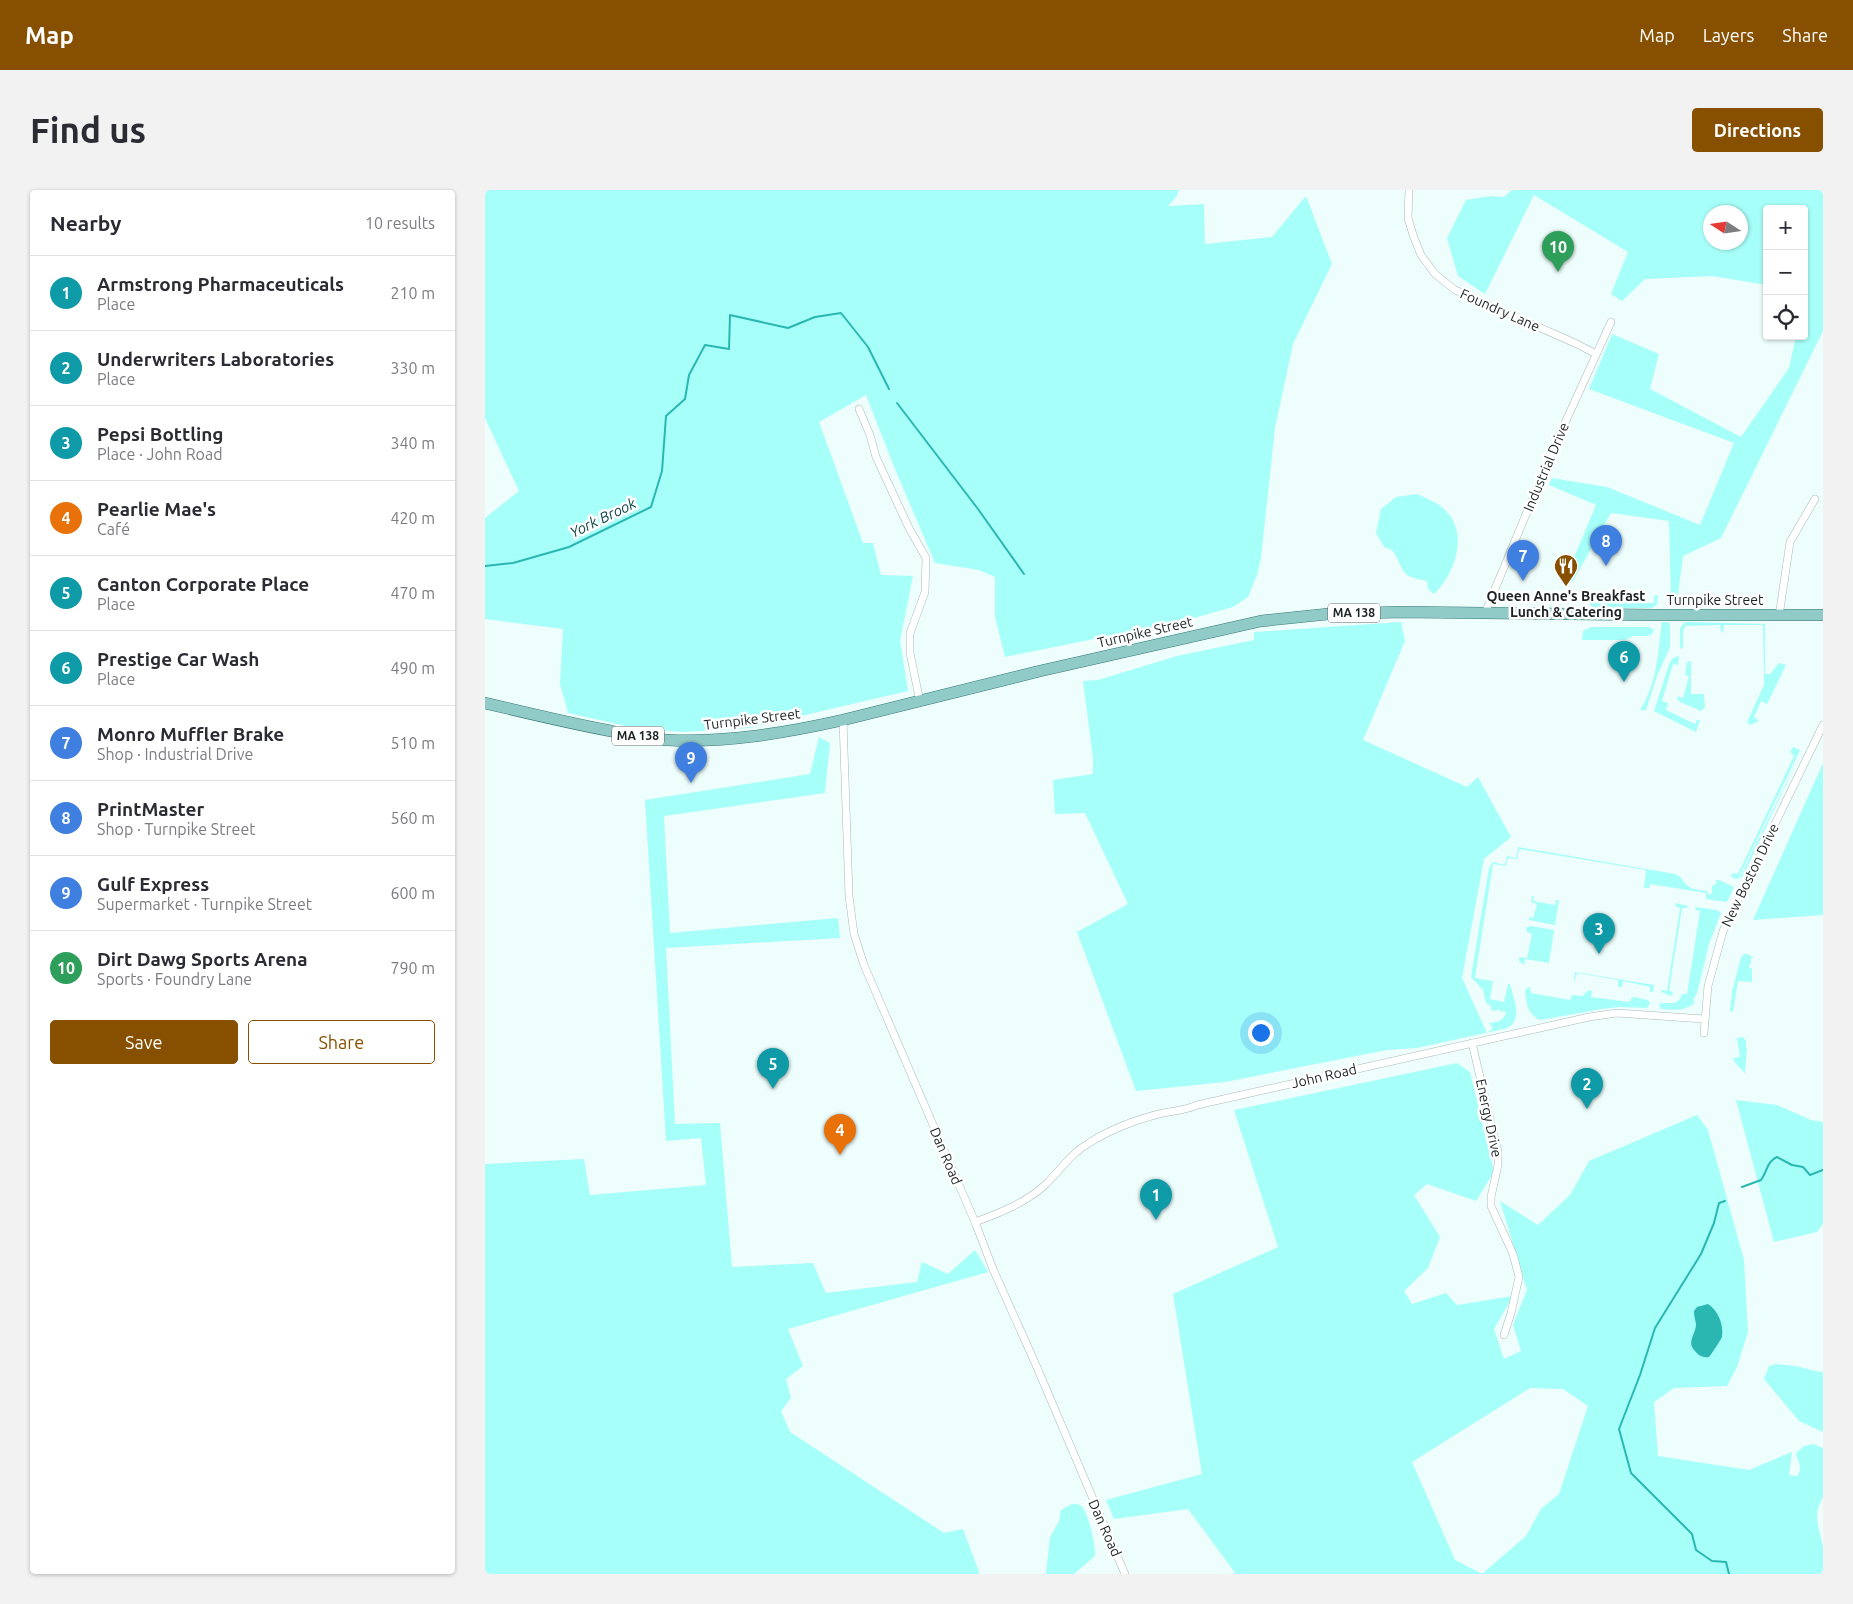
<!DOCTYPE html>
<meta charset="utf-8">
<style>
body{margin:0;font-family:Ubuntu,sans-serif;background:#f2f2f3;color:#2b2b33}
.controls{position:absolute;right:15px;top:15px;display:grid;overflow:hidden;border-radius:5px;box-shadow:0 1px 4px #0004}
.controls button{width:45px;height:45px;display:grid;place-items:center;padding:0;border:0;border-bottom:1px solid #e1e1e2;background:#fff;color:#2b2b33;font:25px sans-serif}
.compass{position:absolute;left:1218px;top:15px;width:45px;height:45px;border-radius:50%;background:#fff;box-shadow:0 1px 4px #0004;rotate:282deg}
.you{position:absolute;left:775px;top:842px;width:18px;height:18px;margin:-12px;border:4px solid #fff;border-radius:50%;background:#1a73e8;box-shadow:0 0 0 8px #1a73e833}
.badge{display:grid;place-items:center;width:32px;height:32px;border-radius:50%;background:#875000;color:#fff;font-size:16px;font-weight:700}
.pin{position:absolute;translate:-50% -41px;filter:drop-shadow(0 1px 2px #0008)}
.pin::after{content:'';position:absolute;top:26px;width:18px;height:15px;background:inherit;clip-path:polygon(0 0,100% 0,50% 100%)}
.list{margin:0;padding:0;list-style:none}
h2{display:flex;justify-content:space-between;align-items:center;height:65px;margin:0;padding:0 20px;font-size:21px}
h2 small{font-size:16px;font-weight:400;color:#7c7c81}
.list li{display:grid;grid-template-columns:32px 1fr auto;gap:15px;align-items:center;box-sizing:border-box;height:75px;padding:0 20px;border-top:1px solid #e1e1e2}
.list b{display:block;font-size:19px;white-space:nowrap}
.list p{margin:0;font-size:16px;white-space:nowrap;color:#7c7c81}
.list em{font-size:16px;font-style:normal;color:#7c7c81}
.actions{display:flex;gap:10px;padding:15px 20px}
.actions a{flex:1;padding:11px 0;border:1px solid #875000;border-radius:5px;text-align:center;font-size:18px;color:#875000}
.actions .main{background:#875000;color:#fff}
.icon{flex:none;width:28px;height:28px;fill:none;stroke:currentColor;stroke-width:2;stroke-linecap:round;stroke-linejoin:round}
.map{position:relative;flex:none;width:1338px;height:1384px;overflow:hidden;border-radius:5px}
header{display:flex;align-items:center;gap:30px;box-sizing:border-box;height:70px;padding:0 25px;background:#875000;color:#fff}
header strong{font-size:24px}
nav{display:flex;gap:28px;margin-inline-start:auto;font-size:18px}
.intro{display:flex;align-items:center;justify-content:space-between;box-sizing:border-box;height:120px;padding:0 30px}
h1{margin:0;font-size:35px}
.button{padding:12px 22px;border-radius:5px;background:#875000;color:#fff;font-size:18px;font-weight:700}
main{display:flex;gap:30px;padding:0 30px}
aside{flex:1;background:#fff;border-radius:5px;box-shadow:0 1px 4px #0004}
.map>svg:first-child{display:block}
</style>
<header>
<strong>Map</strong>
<nav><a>Map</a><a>Layers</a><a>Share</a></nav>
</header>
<div class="intro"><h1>Find us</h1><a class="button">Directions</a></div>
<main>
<aside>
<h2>Nearby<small>10 results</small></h2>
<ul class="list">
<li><span class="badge" style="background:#0f9aa8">1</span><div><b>Armstrong Pharmaceuticals</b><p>Place</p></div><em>210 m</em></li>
<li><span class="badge" style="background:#0f9aa8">2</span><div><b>Underwriters Laboratories</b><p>Place</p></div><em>330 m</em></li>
<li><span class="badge" style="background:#0f9aa8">3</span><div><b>Pepsi Bottling</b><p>Place · John Road</p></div><em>340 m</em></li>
<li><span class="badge" style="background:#e8710a">4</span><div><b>Pearlie Mae's</b><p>Café</p></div><em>420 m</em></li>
<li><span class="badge" style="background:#0f9aa8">5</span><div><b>Canton Corporate Place</b><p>Place</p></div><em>470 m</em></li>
<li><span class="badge" style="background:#0f9aa8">6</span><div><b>Prestige Car Wash</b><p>Place</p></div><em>490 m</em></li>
<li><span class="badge" style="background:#3f7fe0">7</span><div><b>Monro Muffler Brake</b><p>Shop · Industrial Drive</p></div><em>510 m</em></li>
<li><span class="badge" style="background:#3f7fe0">8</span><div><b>PrintMaster</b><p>Shop · Turnpike Street</p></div><em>560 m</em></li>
<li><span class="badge" style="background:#3f7fe0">9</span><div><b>Gulf Express</b><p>Supermarket · Turnpike Street</p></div><em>600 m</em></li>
<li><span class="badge" style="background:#2e9e5b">10</span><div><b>Dirt Dawg Sports Arena</b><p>Sports · Foundry Lane</p></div><em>790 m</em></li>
</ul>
<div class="actions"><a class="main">Save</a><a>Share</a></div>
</aside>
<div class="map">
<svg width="1338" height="1384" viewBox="0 0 1338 1384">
<rect width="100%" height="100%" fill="#edfefc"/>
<!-- green -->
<g fill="#a7fff9" fill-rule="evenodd">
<polygon points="0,0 694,0 692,6 683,16 719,14 720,54 787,47 821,6 847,74 808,154 790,238 776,368 772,385 763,407 748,417 698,431 520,467 510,427 510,387 494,380 450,373 410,279 381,205 334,232 378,353 388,353 396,385 428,386 415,451 423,501 264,538 199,542 150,538 83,523 75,494 78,439 0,429 0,328 34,301 0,228"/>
<path d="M1027 0H1338V141L1236 348 1198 366 1192 412 1186 413 1184 331 1126 323 1088 391H1079L1111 315 1064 295 1067 288 1122 297 1215 335 1249 253 1104 199 1127 144 1174 164 1165 199 1256 247 1304 178 1311 146H1319V19H1282V95L1227 86 1160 89 1137 111 1126 104 1143 62 1049 5 1000 104 973 86 962 48 981 10 1006 6 1019 7ZM1256 22V52H1226V22Z"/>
<path d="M932 304C940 308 952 312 959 319 985 342 970 384 949 404L943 399 942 391C913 386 921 381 907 360L899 357 891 343 896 319 911 307Z"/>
<path d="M1173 405 1172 414 1167 418H1110C1105 416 1103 412 1103 407H1107V413H1169V406Z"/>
<path d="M916 432 920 451 878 550 982 597 993 587 1026 647 999 669 977 788 1002 843 1008 838 1004 833C1013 832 1019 831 1021 822L1018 821 1015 822 1014 819 1010 821 1006 820V816L1001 813 998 800 986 787 1004 678 1008 672 1020 675 1022 666 1031 668 1033 657 1190 684C1198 687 1197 691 1202 695 1207 700 1216 700 1222 701L1224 705 1227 703V696L1232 693 1231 690H1234L1249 697 1242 712 1221 709V703L1165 694 1164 698H1159L1161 680 1034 659 1032 669 1023 668 1021 676 1008 674 990 788 1008 791 1005 809 1019 812 1023 794H1025C1029 810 1040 834 1018 839L932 858 902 860 740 892 651 901 592 742 643 714 600 623 570 624 568 590 608 584V568L598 491 613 490 692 466 769 450V442Z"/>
<path d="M1177 432H1183L1185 435V457L1172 486 1161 520H1155C1172 495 1173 461 1177 432Z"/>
<polygon points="1200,432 1280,434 1280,484 1285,484 1294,473 1301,475 1282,514 1276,511 1269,527 1274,531 1265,535 1262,532 1279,495 1278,435 1239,435 1238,443 1236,441 1235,435 1200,436 1198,442 1198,457 1196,459 1195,457 1195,438"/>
<polygon points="1106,437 1164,437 1169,440 1167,444 1163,446 1148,446 1140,450 1097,450 1098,441"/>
<polygon points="1194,466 1193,475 1188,474 1177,511 1183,513 1181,520 1210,534 1212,530 1215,530 1211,542 1169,521 1184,474 1188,468"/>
<polygon points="1206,471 1206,504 1219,504 1220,517 1216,521 1195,512 1192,509 1193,506 1198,508 1204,486 1200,485 1202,472"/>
<polygon points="334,547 345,553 340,603 179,626 185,743 353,728 355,748 181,758 190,934 235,933 247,1077 328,1073 341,1103 432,1092 437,1072 463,1084 490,1060 503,1082 303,1139 318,1176 301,1189 306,1208 296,1221 305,1242 459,1343 478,1339 494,1382 493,1384 0,1384 0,974 99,969 105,1005 221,995 216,948 181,951 160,610 325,584"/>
<polygon points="1308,557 1315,560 1253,689 1248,688 1246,685 1248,683 1253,684 1309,566 1305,562"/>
<polygon points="1316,562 1258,686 1254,689"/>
<polygon points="1338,573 1338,725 1268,730"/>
<polygon points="1047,706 1049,706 1048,711 1070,715 1071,710 1074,710 1070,735 1044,730 1044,727 1048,728 1052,714 1046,712"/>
<polygon points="1191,713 1203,716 1202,718 1197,718 1184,801 1188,802 1187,806 1176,802 1177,800 1182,801 1195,718 1190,716"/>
<path d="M1210 717 1232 720 1236 723 1224 754 1212 803 1208 810 1210 812C1201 822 1189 820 1176 819L1174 815 1176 813H1190L1195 809 1197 804H1202L1215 721 1211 720Z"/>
<polygon points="1047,736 1069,740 1064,773 1040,769 1039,775 1034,771 1034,767 1042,768 1047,744 1042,742 1041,740 1042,737"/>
<polygon points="1259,764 1264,764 1264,766 1270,767 1266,768 1266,774 1263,776 1267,779 1267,792 1253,791 1248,822 1245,821 1247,802 1256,767"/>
<polygon points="1090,782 1169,795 1168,802 1165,802 1165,797 1138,791 1137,797 1133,797 1133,790 1092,783 1090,791 1089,791"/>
<path d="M1045 797 1046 803 1085 810 1087 805 1098 806 1101 802 1105 800 1107 801 1106 807 1145 812 1146 808 1149 807 1163 810 1165 813 1162 818 1134 817 1117 819 1055 830C1043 825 1041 813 1040 801L1041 799Z"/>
<polygon points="1258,847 1261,851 1261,858 1262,858 1260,883 1251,874 1248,868 1255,867 1252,848"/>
<path d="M972 873 985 882 1009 982 991 1011 942 994 929 1005 955 1047 943 1078 919 1101 927 1114 961 1103 972 1115 1028 1106 1009 1139 1019 1169 1036 1161 1028 1135 1042 1100 1015 1011 1053 1035 1085 1005 1104 971 1212 925 1223 940 1259 1070 1263 1142 1252 1177 1242 1196 1189 1198 1169 1212 1173 1266 1264 1280 1307 1262 1304 1285 1312 1286C1319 1277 1312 1272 1311 1263L1319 1256 1328 1254 1338 1258V1307C1327 1326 1334 1337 1338 1356 1338 1365 1338 1375 1338 1384H751L703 1319 629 1329 621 1310 717 1284 688 1104 793 1057 749 920ZM1045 1198 1078 1199 1103 1216 1074 1304 1056 1319 1041 1346 997 1384 970 1370 927 1272Z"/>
<polygon points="1251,910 1292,915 1326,930 1338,932 1338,1034 1332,1042 1289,1052"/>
<polygon points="1291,1174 1311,1176 1330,1181 1338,1182 1338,1242 1314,1231 1279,1189 1284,1176"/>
<path d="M587 1314C589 1314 593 1314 595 1315 603 1319 611 1357 610 1366L589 1384H561L565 1347 574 1331 576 1320Z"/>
</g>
<!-- water -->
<path fill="#2bb7b1" d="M1223 1114C1233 1120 1239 1135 1237 1147 1237 1148 1226 1165 1224 1167 1218 1168 1214 1166 1210 1161 1201 1152 1211 1144 1211 1134 1210 1129 1209 1126 1209 1121L1212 1117Z"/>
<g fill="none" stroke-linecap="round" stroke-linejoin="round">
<!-- stream -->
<g stroke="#2bb7b1" stroke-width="2">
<polyline points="412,213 493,319 539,384"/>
<polyline points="0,376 28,373 84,357 166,317 177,281 181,226 200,209 204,185 220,155 244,159 245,125 303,138 330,127 356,123 383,157 404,199"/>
<path d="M1257 997 1276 990C1282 982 1282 971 1292 967L1307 975 1318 977 1325 985 1338 980"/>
<polyline points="1240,1011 1234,1013 1229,1033 1216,1064 1170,1138 1155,1185 1134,1239 1146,1283 1207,1344 1211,1360 1227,1371 1241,1372 1244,1384"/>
</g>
<!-- minor casing -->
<g stroke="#a9b9b7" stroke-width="8">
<g id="minor">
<polyline points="924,0 923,28 928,45 936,65 950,84 970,100 1092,154 1111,164"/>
<polyline points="374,219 385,245 391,267 424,338 441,368 440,402 425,443 425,463 435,512"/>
<polyline points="1000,423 1069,257 1126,132"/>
<polyline points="1294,426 1305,352 1330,309"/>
<polyline points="358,530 364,706 369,744 379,775 490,1032 508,1079 551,1175 640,1384"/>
<polyline points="1219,843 1223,796 1238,741 1338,535"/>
<polyline points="987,853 1013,962 1013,975 1006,1007 1006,1016 1028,1064 1034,1087 1026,1123 1019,1145"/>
<path d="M490 1032C515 1023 540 1013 560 995 575 981 586 963 604 953 626 939 653 929 678 923 690 921 701 920 712 915L1104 827 1132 823 1219 829"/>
</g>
</g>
<!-- primary casing -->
<g stroke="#387976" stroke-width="12">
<path id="primary" d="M0 513C42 523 83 533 126 541 144 545 163 549 182 550 241 553 300 543 358 530L555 481 776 431 843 424 916 422 1172 425H1338"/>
</g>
<!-- minor -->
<use href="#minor" stroke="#fff" stroke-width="7"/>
<!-- primary -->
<use href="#primary" stroke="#91cbc8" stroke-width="11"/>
</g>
<!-- icons -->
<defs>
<g id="restaurant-pin" transform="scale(1.25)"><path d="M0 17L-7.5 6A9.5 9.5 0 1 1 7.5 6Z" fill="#875000" stroke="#fff"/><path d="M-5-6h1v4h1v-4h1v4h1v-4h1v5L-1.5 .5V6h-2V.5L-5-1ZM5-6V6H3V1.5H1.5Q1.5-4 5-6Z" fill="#fff"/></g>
</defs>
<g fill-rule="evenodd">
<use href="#restaurant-pin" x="1081" y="376"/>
</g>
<g text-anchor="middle" stroke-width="5" stroke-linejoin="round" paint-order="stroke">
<!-- shield labels -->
<g fill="#fff" stroke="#616565" stroke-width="1">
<rect x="843" y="413.5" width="52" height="19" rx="4"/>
<rect x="127" y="536.5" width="52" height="19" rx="4"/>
</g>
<g font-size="12" font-weight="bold" fill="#1d2323">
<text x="869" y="427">MA 138</text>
<text x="153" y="550">MA 138</text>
</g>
<!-- street labels -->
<g font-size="14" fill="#1d2323" stroke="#fff">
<text transform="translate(1015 120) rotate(24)" y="5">Foundry Lane</text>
<text transform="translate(1061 277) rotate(-67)" y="5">Industrial Drive</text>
<text x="1230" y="415">Turnpike Street</text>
<text transform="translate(660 442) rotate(-13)" y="5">Turnpike Street</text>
<text transform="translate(267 529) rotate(-7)" y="5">Turnpike Street</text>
<text transform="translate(1265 685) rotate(-64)" y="5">New Boston Drive</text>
<text transform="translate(839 886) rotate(-13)" y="5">John Road</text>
<text transform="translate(1004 928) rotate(78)" y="5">Energy Drive</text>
<text transform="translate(461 966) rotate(67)" y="5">Dan Road</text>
<text transform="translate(620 1338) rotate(66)" y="5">Dan Road</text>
</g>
<!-- poi labels -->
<g font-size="14" font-weight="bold" fill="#1d2323" stroke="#fff">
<text x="1081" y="411">Queen Anne's Breakfast<tspan x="1081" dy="16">Lunch &amp; Catering</tspan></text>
</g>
<!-- water labels -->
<g font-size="15" font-style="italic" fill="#0e4846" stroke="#fff">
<text transform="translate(118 328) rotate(-26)" y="5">York Brook</text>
</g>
</g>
</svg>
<div class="controls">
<button>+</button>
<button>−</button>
<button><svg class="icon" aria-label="locate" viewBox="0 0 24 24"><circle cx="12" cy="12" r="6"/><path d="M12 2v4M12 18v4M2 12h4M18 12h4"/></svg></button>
</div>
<svg class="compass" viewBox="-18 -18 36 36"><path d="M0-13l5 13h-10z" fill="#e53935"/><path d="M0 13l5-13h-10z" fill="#7c7c81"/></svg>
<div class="you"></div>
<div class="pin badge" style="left:671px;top:1030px;background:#0f9aa8">1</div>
<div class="pin badge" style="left:1102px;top:919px;background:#0f9aa8">2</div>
<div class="pin badge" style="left:1114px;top:764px;background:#0f9aa8">3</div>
<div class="pin badge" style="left:355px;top:965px;background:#e8710a">4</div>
<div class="pin badge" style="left:288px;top:899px;background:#0f9aa8">5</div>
<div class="pin badge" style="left:1139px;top:492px;background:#0f9aa8">6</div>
<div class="pin badge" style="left:1038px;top:391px;background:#3f7fe0">7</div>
<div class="pin badge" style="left:1121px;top:376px;background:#3f7fe0">8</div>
<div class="pin badge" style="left:206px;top:593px;background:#3f7fe0">9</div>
<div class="pin badge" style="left:1073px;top:82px;background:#2e9e5b">10</div>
</div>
</main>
